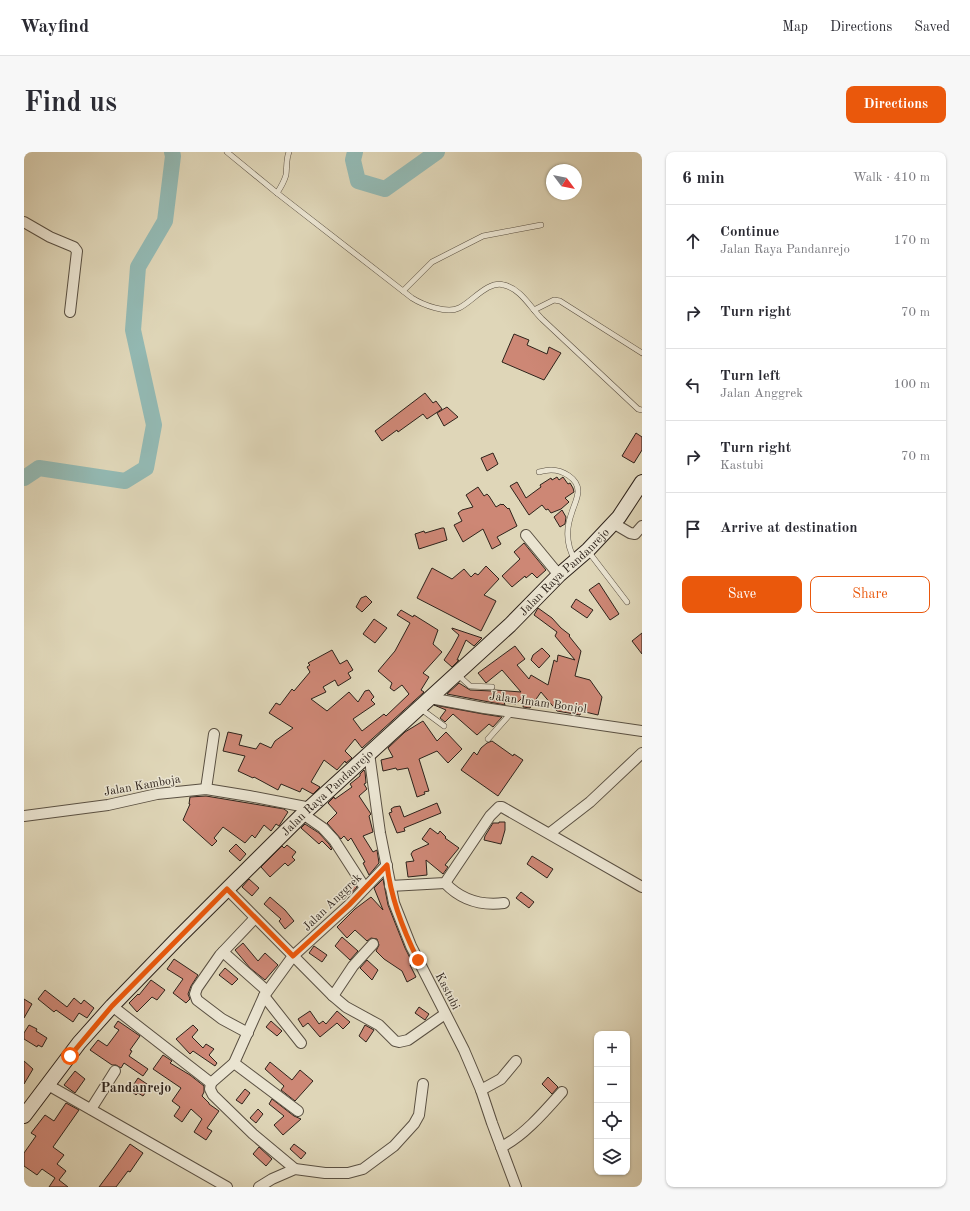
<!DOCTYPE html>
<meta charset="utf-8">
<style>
body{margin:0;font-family:"Old Standard TT",serif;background:#f7f7f7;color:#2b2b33}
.controls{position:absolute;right:12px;bottom:12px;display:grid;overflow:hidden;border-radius:8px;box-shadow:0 1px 3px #0004}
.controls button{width:36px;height:36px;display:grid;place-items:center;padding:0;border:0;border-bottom:1px solid #e1e1e2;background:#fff;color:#2b2b33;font:20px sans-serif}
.compass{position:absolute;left:522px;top:12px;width:36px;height:36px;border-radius:50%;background:#fff;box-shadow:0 1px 3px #0004;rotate:122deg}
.stop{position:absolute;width:12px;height:12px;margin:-9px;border:3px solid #ea580c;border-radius:50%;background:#fff}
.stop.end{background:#ea580c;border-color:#fff;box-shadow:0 1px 4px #0008}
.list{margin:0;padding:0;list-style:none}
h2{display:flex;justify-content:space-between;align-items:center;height:52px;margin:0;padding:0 16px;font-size:17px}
h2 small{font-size:13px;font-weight:400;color:#7c7c81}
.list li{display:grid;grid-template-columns:26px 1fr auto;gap:12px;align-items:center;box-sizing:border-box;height:72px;padding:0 16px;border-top:1px solid #e1e1e2}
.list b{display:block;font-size:15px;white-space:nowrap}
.list p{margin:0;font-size:13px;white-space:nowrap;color:#7c7c81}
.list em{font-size:13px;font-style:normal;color:#7c7c81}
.actions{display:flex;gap:8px;padding:12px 16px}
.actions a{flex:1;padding:9px 0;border:1px solid #ea580c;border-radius:8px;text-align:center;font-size:14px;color:#ea580c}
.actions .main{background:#ea580c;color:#fff}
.icon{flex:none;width:22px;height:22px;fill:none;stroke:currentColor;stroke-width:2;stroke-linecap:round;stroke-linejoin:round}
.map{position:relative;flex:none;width:618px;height:1035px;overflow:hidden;border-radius:8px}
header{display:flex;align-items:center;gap:24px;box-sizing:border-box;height:56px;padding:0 20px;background:#fff;border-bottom:1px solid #e1e1e2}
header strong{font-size:19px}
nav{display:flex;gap:22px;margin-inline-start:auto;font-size:14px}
.intro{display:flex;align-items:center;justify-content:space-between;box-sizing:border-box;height:96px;padding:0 24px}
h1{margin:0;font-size:28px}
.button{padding:10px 18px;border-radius:8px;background:#ea580c;color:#fff;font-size:14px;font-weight:700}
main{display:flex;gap:24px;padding:0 24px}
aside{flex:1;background:#fff;border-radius:8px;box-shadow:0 1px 3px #0004}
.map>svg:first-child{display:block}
</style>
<header>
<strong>Wayfind</strong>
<nav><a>Map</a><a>Directions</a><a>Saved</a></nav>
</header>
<div class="intro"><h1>Find us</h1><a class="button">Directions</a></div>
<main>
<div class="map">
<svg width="618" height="1035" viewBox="0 0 618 1035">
<rect width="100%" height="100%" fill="#dfd6b8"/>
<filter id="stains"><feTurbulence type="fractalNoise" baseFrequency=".005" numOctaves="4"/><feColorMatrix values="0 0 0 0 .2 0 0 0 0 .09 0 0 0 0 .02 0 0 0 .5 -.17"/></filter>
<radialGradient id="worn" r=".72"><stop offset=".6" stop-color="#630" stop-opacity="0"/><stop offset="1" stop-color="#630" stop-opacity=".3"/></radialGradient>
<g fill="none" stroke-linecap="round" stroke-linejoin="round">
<!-- river -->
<g stroke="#93b9b3" stroke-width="16">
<polyline points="331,0 329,8 334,29 361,37 413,0"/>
<polyline points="0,326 15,316 101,329 122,316 130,273 109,178 114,115 141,69 149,4 148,0"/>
</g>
</g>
<!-- building -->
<g fill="#cd8775" stroke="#2e231b">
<polygon points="490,182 505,188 503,193 523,202 525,195 537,201 520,228 478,210"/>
<polygon points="401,241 409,251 412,249 418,257 403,267 399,262 374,280 373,278 358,289 351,279"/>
<polygon points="423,255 434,265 420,274 413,261"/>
<polygon points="612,281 618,285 618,298 610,311 598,304"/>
<polygon points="469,301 474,312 463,319 457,306"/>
<polygon points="533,325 535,328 539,325 544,332 546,331 549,336 550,340 541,346 545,350 537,357 527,361 524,357 522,358 518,353 505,363 486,334 493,330 502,346 517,335 516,333 527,326 528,328"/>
<polygon points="454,335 460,344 463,342 465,344 472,355 477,352 478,353 479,352 484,357 485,356 493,374 473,385 477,392 468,397 459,377 439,390 430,373 438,369 434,361 438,358 449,355 442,343"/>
<polygon points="538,358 542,365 541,372 536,375 530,365"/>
<polygon points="418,376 420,376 423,388 395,397 391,382 400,379 401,381"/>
<polygon points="500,391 522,418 513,426 508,421 502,426 501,424 488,435 478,424 496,407 490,400"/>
<polygon points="462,414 475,427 460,443 472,449 457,479 393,446 408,416 428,427 440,417 447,425 451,421 454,423"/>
<polygon points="575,431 595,462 586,468 565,438"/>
<polygon points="342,444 348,450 338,460 332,455 337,446"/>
<polygon points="552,447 569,458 563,466 547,455"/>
<polygon points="514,456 528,466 537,476 546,483 545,484 557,499 551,524 566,528 578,545 574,563 557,559 556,563 533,559 517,540 506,556 499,555 501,543 492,552 480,550 481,553 423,542 435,531 446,538 468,539 471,538 497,540 478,518 462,531 454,521 491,494 501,507 493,513 505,527 507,523 524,533 530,508 533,510 534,503 551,508 531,484 533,480 510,463"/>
<polygon points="377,458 389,465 390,463 414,478 409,492 418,500 399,521 405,525 397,538 400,540 338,596 331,587 321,599 328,606 322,611 321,609 313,618 300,608 287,630 296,635 289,642 278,636 276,640 257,632 254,638 230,625 229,626 214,619 221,604 199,599 204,580 218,583 215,593 232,597 236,591 247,596 251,589 269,576 245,561 252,551 256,553 268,537 270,539 286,520 283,515 286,513 284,511 308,498 316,512 323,508 329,518 324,521 327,526 314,534 311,528 299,535 302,540 287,547 303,559 325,540 334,550 341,539 345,538 350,545 347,548 351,552 329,567 338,579 360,562 362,564 385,542 378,533 370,539 366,536 368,531 354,519 371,499 386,471 373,463"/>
<polygon points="350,467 363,476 351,491 339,482"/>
<polygon points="428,476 458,486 450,494 442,488 433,508 435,508 428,515 420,508 428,496 435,483 428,477"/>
<polygon points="618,481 618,502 608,489"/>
<polygon points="518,496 526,504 515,516 507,508 509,503"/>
<polygon points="410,553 459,562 478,565 469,575 465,572 453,583 429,562 421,570 416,566 422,558"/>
<polygon points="399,569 413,589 422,580 438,597 424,611 413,599 395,607 405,639 400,640 401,642 393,645 384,616 373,618 372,616 359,619 357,608 369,605 364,596 381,580"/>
<polygon points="468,589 489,604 490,602 499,608 474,644 437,618 450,600 453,603 457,596 463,591"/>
<polygon points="340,618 341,620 342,631 340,632 343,637 335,644 347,662 345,664 349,680 339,684 349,700 353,698 355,711 345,723 339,711 341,710 327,686 324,689 320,684 317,687 303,671 313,661 304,651 310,645 311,647 328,635 326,632 336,624 336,622"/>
<polygon points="182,644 260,657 264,660 255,674 252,672 247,679 240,673 231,686 228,683 221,691 199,675 190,686 193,689 188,694 159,668 166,652 165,652 166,645"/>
<polygon points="413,651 417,661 380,676 381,679 373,681 365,661 368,660 367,657 370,655 376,654 380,665"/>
<polygon points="475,670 481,670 481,678 477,692 460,688 461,684 469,671 475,671"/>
<polygon points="281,672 295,681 305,692 308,697 307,698 298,689 295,692 277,676"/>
<polygon points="406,676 414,682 416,679 422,685 421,686 435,696 421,713 424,715 419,722 402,708 403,723 384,725 382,710 390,709 387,702 389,699 405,692 398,687"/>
<polygon points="212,692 222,702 216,709 205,699"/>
<polygon points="263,693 272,700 268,705 271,708 264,714 261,711 246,725 237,715 258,694 260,696"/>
<polygon points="508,704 529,717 523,726 503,712"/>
<polygon points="225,727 235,736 228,744 218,735"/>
<polygon points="359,727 364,753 381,796 389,812 386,813 392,825 383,830 378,819 360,807 352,799 355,793 353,787 347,786 343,789 331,778 323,786 313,775 331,757 347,745 359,758 350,736"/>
<polygon points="329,729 333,735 327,742 321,736"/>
<polygon points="497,740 510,750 505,756 492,746"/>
<polygon points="246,745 261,758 270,769 261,777 255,769 257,767 240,752"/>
<polygon points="318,785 334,799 326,808 311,794"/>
<polygon points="219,791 234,809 241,801 254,813 241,828 226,816 211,798"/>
<polygon points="290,794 303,803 298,810 285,801"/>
<polygon points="150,807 174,823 167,834 164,842 166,847 162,851 149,841 159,827 143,817"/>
<polygon points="343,808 354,818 348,828 336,816"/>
<polygon points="201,816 214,827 208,833 195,823"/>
<polygon points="127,828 141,838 133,848 128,845 113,860 105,851 114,842 115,843"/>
<polygon points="21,838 43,855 50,846 57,852 60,848 70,856 63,866 55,861 49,870 32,858 30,860 14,847"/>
<polygon points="0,847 8,852 0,866"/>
<polygon points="395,855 405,862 401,868 391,861"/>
<polygon points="286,859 295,872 299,869 302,872 313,859 326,870 319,877 313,871 296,885 284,871 279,875 274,867"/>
<polygon points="94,869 116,884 106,898 108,899 105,904 124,917 119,924 100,911 97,916 92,913 88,913 66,898 74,888 83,894 95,878 90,875"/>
<polygon points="247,869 258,879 253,884 242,875"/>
<polygon points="5,873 13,877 12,879 23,886 18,895 14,893 13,895 0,887 0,881"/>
<polygon points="169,873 174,878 168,885 179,896 182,892 190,897 185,903 193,911 191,914 169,899 166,902 152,887"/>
<polygon points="341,873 350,878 342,890 335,884"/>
<polygon points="139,903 148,909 146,911 166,923 180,934 180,940 178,944 185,951 185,952 195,959 183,976 188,979 182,988 170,980 178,967 167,957 158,970 150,964 156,955 148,949 157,936 129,917"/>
<polygon points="0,909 9,917 0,932"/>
<polygon points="246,910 268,928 276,918 289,929 271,949 257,938 260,934 241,917"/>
<polygon points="51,919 61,927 51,941 40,933"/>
<polygon points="524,925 534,935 528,942 518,932"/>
<polygon points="114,926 126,934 119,944 114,941 112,943 106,938"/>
<polygon points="221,937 226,941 218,952 212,948"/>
<polygon points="248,947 270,964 277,967 259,983 250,973 260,964 245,952"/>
<polygon points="42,951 55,958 29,995 40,1003 33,1012 42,1019 35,1028 44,1035 25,1035 31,1026 18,1017 13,1023 0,1014 0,1001 12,984 7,981 21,963 30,969"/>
<polygon points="234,957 239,962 232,971 226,966"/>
<polygon points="106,992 119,1001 106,1020 104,1019 92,1035 75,1035 90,1015"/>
<polygon points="270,992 282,1001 277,1007 266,997"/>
<polygon points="235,995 248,1007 242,1014 229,1002"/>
</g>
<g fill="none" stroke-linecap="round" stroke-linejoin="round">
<!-- lane casing -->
<g stroke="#5a5042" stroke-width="6">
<g id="lane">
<path d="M203 0 253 41 388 146C399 153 423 162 435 156 448 150 464 128 480 133 497 137 506 155 518 167 550 197 582 227 614 257L618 258"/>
<path d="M253 41C257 35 260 30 262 23 263 15 262 7 265 0"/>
<polyline points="379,139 408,110 459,84 517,73"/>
<polyline points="510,158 530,148 536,149 618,201"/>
<path d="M515 320C519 319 523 318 527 318 538 318 554 326 554 339 554 346 550 353 548 360 542 376 542 393 551 408"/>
<polyline points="564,399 603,450"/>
<polyline points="434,523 446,534 468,535"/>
<polyline points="397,557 420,574"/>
<polyline points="464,587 487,561"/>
</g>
</g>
<!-- street casing -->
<g stroke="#5a5042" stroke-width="12">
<g id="street">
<polyline points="0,70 26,85 50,95 53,99 46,160"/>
<polyline points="589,371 606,381 611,382 618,374"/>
<polyline points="502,383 535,423"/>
<polyline points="406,546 460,556 618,579"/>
<polyline points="345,601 356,681 370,751 387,794 440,898 457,938 468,971 492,1035"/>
<polyline points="182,637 190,582"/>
<polyline points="279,662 299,676 310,688 341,736"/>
<polyline points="0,664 84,653 133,642 182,637 225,644 287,656"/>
<polyline points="526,681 566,650 618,601"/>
<path d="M421 731C437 748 456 754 480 751"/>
<polyline points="366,734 421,731 466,664 475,655 478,655 618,735"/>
<polyline points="203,737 309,844 329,814 349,792"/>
<polyline points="199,800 243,839"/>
<polyline points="240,844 277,891"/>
<polyline points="309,844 322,855 355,873 371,889 375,890 384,888 421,862"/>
<polyline points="88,854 187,931 210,911 240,844 269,804 325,753 363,713"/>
<polyline points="224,881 198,867 173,848 171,842 173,836 196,803 231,766"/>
<polyline points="210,911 274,959"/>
<polyline points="187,931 186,937 189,943 229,982 271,1017"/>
<polyline points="24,933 203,1035"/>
<polyline points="457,938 477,927 492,909"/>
<polyline points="67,957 91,919"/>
<path d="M477 995C499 985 522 958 538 940"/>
<polyline points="235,1035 248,1027 271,1017 301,1021 324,1021 339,1017 370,994 390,972 395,963 399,932"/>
</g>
</g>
<!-- secondary casing -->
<g stroke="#2e231b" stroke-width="16">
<g id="secondary">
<path id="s1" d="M0 964 55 891 88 854 153 787 279 662 486 473 535 423 564 398 595 365 618 330"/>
</g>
</g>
<!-- lane -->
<use href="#lane" stroke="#eae4d1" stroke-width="5"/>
<!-- street -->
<use href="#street" stroke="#eae4d1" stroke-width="10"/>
<!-- secondary -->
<use href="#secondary" stroke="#eae4d1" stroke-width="14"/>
</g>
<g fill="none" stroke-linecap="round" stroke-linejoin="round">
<!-- route -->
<path stroke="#ea580c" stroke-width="5" d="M46 904 88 854 203 737 269 804 325 753 363 713C367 747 379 778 394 808"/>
</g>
<g text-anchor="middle" stroke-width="3" stroke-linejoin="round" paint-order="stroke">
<!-- street labels -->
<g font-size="12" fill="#2e231b" stroke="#eae4d1">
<text dy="4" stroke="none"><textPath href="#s1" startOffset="768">Jalan Raya Pandanrejo</textPath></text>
<text transform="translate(514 550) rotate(8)" y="4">Jalan Imam Bonjol</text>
<text transform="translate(118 633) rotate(-10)" y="4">Jalan Kamboja</text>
<text dy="4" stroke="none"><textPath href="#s1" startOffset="444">Jalan Raya Pandanrejo</textPath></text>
<text transform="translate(308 750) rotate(-44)" y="4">Jalan Anggrek</text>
<text transform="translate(424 839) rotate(63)" y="4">Kastubi</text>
</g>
<!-- quarter labels -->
<g font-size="14" font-weight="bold" fill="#2e231b" stroke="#eae4d1">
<text x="112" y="940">Pandanrejo</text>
</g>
</g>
<rect width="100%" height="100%" filter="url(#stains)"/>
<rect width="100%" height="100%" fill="url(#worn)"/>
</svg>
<div class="controls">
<button>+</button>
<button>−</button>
<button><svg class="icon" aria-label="locate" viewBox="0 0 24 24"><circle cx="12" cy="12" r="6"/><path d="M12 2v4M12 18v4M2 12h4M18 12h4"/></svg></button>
<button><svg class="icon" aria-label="layers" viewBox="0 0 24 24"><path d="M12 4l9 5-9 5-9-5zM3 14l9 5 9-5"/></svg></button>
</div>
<svg class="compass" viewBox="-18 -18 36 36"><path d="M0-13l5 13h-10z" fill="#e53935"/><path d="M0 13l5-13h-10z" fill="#7c7c81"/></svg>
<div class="stop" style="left:46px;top:904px"></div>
<div class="stop end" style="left:394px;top:808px"></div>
</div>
<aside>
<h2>6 min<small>Walk · 410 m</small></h2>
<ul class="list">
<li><svg class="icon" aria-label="ahead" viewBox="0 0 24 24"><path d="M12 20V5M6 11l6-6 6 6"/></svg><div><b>Continue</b><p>Jalan Raya Pandanrejo</p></div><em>170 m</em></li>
<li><svg class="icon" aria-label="right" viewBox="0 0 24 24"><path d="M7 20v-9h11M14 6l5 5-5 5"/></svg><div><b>Turn right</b></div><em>70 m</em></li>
<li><svg class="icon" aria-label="left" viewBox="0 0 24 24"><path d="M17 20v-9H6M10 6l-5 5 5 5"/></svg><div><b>Turn left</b><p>Jalan Anggrek</p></div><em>100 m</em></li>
<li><svg class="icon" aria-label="right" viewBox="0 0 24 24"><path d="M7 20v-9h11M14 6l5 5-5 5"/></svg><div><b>Turn right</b><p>Kastubi</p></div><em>70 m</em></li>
<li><svg class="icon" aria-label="arrive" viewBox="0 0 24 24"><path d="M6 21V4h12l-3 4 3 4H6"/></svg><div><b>Arrive at destination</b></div></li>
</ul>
<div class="actions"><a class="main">Save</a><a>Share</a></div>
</aside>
</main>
